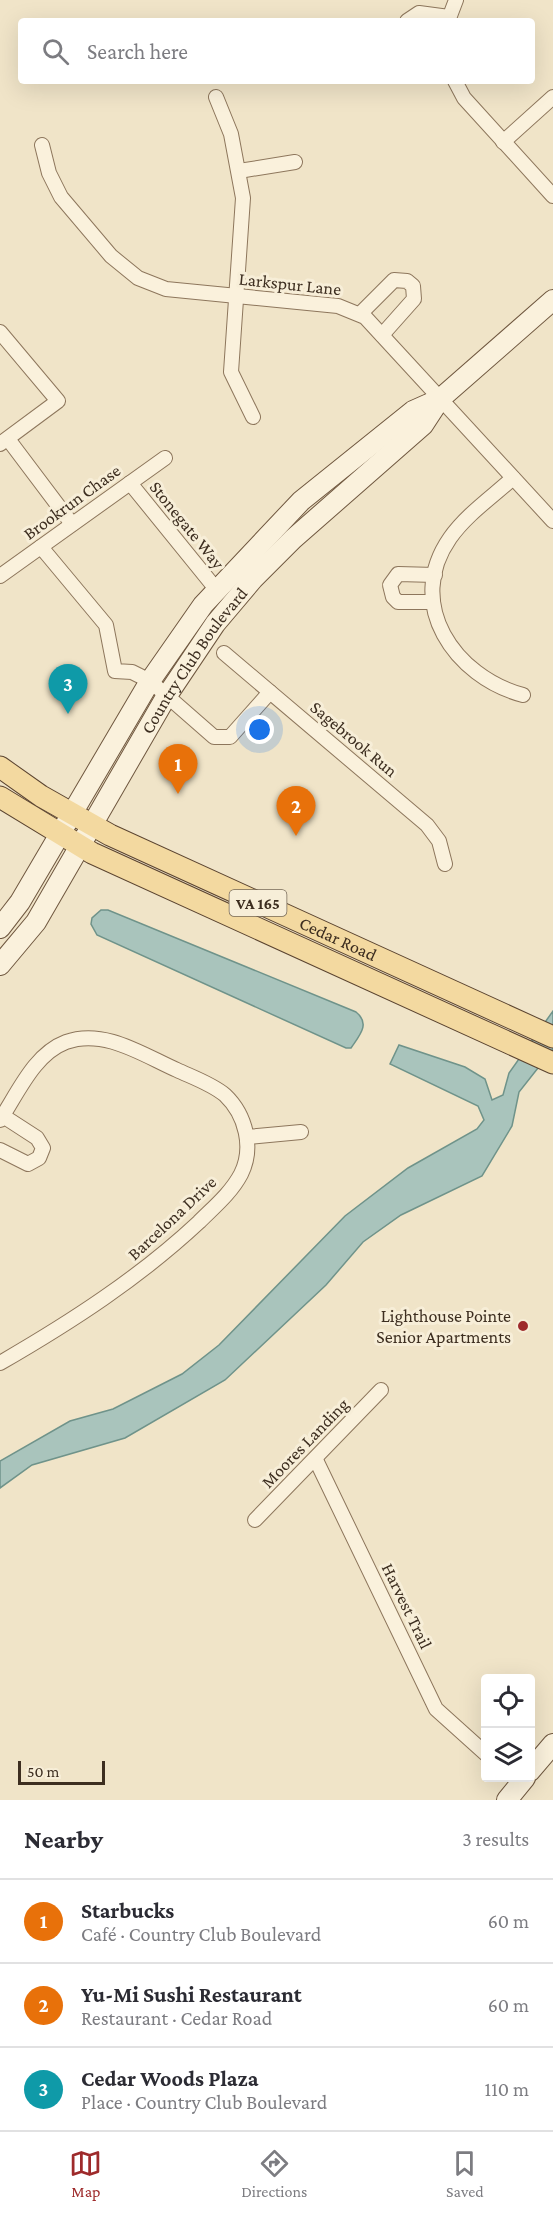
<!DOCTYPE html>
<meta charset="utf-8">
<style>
body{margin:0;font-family:"Crimson Pro",serif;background:#f7f7f7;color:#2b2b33}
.controls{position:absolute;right:18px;bottom:18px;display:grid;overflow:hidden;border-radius:6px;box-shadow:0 6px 24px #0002}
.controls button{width:54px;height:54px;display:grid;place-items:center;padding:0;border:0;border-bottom:2px solid #e1e1e2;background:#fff;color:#2b2b33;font:30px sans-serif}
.scale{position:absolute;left:18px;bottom:15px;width:87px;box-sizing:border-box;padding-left:6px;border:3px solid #3d2e20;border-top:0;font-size:16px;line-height:21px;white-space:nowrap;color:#3d2e20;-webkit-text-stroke:4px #f7eed8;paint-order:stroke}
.you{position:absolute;left:260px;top:730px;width:21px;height:21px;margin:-15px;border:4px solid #fff;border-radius:50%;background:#1a73e8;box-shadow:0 0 0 9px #1a73e833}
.badge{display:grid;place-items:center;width:39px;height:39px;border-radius:50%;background:#9e2a2b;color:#fff;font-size:20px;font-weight:700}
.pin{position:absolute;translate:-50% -50px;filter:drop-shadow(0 2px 3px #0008)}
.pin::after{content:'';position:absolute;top:32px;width:21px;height:18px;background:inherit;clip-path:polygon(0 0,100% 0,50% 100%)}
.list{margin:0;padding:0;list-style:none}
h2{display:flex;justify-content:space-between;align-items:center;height:78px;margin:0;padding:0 24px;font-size:26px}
h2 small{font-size:20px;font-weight:400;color:#7c7c81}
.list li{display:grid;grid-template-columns:39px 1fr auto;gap:18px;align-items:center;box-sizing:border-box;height:84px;padding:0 24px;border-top:2px solid #e1e1e2}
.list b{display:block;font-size:22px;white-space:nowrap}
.list p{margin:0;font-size:20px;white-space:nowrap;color:#7c7c81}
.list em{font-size:20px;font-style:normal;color:#7c7c81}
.icon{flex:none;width:33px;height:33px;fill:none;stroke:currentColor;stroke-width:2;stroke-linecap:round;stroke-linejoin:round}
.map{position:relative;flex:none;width:553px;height:1800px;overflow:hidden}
.search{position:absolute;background:#fff;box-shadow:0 6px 24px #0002;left:18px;right:18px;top:18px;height:66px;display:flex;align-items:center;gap:15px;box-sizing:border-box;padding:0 21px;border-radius:6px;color:#7c7c81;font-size:22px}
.sheet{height:330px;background:#fff}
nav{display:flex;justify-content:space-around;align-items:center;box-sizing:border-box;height:84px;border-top:2px solid #e1e1e2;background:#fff;font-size:16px;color:#7c7c81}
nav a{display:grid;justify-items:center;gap:3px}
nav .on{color:#9e2a2b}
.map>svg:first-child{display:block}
</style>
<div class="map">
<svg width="553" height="1800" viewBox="0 0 553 1800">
<rect width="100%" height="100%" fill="#f0e4c8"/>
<!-- water -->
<g fill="#a9c4bc" stroke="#6f938a" stroke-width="1.5">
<path d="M101 910H108L356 1012C371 1024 359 1036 351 1048H346L97 935 91 924 92 918Z"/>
<polygon points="553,1011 553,1049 519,1092 512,1126 482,1176 401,1215 363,1242 326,1285 225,1380 125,1438 32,1465 0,1488 0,1461 70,1421 113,1409 182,1374 219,1345 345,1216 408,1168 477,1129 484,1120 478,1106 390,1064 399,1045 465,1067 485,1079 492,1100 503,1095 509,1073"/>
</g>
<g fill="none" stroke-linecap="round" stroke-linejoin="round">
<!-- street casing -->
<g stroke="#8d765c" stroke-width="16">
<g id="street">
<polyline points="407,21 419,13 449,17"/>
<polyline points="448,21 456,0"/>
<polyline points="455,81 464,98 553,196"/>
<polyline points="216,97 231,134 243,198 231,372 253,417"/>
<polyline points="503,142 553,97"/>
<polyline points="42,145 49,173 61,197 111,256 138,278 166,289 338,306 365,317 553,521"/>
<polyline points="239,171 295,162"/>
<polyline points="360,314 394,280 407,281 413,286 414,299 382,335"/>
<polyline points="0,332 58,401 0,444"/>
<polyline points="8,439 72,524"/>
<path d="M513 478C492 497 466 515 450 538 404 604 455 677 523 695"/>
<polyline points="130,483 216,589"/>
<polyline points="41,547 106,625 115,671 132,672 150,681 214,737 230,737 270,692"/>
<polyline points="0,576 165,458"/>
<polyline points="433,602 398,602 393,597 390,585 398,574 435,575"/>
<polyline points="224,653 427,825 439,841 445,864"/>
<path d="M0 1120C18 1093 34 1054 66 1042 104 1028 143 1055 177 1070 192 1077 212 1084 225 1095 246 1115 254 1148 241 1174 231 1193 214 1207 199 1222 139 1278 71 1322 0 1363"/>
<polyline points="247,1137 301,1132"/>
<polyline points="0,1150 28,1164 39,1158 43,1148 37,1138 3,1116"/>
<polyline points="316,1460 436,1709 486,1754"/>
<polyline points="255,1520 381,1390"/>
</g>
</g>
<!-- secondary casing -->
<g stroke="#6f573f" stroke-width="22">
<g id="secondary">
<polyline points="0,928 20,902 150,681 203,605 301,501 413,411 440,399"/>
<path id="s1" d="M0 965 36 922 166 697 215 624 253 579 293 539 423 425 440 399 553 300"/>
<polyline points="530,1771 553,1744"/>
<polyline points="507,1800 525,1778"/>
</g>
</g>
<!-- primary casing -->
<g stroke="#5b4430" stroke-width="23">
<g id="primary">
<path id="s2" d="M0 767 41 796 110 835 553 1037"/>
<polyline points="0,797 92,853 553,1063"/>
</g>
</g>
<!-- street -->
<use href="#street" stroke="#faf1dc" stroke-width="14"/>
<!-- secondary -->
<use href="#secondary" stroke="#faf1dc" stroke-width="20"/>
<!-- primary -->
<use href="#primary" stroke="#f3d9a0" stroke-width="21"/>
</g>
<!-- markers -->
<circle fill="#9e2a2b" stroke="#f7eed8" stroke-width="2" cx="523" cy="1326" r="6"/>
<g text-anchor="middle" stroke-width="6" stroke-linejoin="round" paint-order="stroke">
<!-- shield labels -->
<rect fill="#f7eed8" stroke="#756857" stroke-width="1.5" x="229.5" y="890" width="57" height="26" rx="4.5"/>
<g font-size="16" font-weight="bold" fill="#3d2e20">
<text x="258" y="909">VA 165</text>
</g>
<!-- street labels -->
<g font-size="18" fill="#3d2e20" stroke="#f7eed8">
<text transform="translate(290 284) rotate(6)" y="6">Larkspur Lane</text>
<text transform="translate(72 502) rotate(-36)" y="6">Brookrun Chase</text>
<text transform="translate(187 525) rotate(51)" y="6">Stonegate Way</text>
<text dy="6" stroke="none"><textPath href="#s1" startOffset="362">Country Club Boulevard</textPath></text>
<text transform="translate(354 739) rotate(40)" y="6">Sagebrook Run</text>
<text dy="6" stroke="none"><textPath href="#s2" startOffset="380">Cedar Road</textPath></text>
<text transform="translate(172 1218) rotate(-43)" y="6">Barcelona Drive</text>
<text transform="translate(305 1443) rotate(-46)" y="6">Moores Landing</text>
<text transform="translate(407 1606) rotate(64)" y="6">Harvest Trail</text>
</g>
<!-- poi labels -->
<g font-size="18" fill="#3d2e20" stroke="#f7eed8" text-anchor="end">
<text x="511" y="1322">Lighthouse Pointe<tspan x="511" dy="21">Senior Apartments</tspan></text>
</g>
</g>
</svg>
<div class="controls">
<button><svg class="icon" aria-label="locate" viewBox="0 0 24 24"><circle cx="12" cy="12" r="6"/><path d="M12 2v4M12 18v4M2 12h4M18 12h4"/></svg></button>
<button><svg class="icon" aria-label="layers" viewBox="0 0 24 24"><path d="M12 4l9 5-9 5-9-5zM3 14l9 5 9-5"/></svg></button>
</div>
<div class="scale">50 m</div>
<div class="you"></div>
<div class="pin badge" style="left:178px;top:794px;background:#e8710a">1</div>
<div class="pin badge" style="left:296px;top:836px;background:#e8710a">2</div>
<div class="pin badge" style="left:68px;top:714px;background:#0f9aa8">3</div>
<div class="search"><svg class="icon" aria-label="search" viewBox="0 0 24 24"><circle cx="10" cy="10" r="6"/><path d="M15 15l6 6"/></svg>Search here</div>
</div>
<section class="sheet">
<h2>Nearby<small>3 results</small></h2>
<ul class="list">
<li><span class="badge" style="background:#e8710a">1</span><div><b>Starbucks</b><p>Café · Country Club Boulevard</p></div><em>60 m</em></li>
<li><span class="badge" style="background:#e8710a">2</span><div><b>Yu-Mi Sushi Restaurant</b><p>Restaurant · Cedar Road</p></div><em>60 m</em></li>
<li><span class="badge" style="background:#0f9aa8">3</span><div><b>Cedar Woods Plaza</b><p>Place · Country Club Boulevard</p></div><em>110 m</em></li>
</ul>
</section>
<nav>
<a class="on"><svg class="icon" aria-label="map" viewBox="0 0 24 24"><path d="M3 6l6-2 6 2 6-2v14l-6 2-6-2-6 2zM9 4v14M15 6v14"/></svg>Map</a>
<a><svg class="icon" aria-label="directions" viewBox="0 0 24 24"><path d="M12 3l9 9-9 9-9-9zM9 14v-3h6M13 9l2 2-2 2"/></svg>Directions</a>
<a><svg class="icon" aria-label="saved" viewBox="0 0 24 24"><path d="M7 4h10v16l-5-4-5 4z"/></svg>Saved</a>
</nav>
